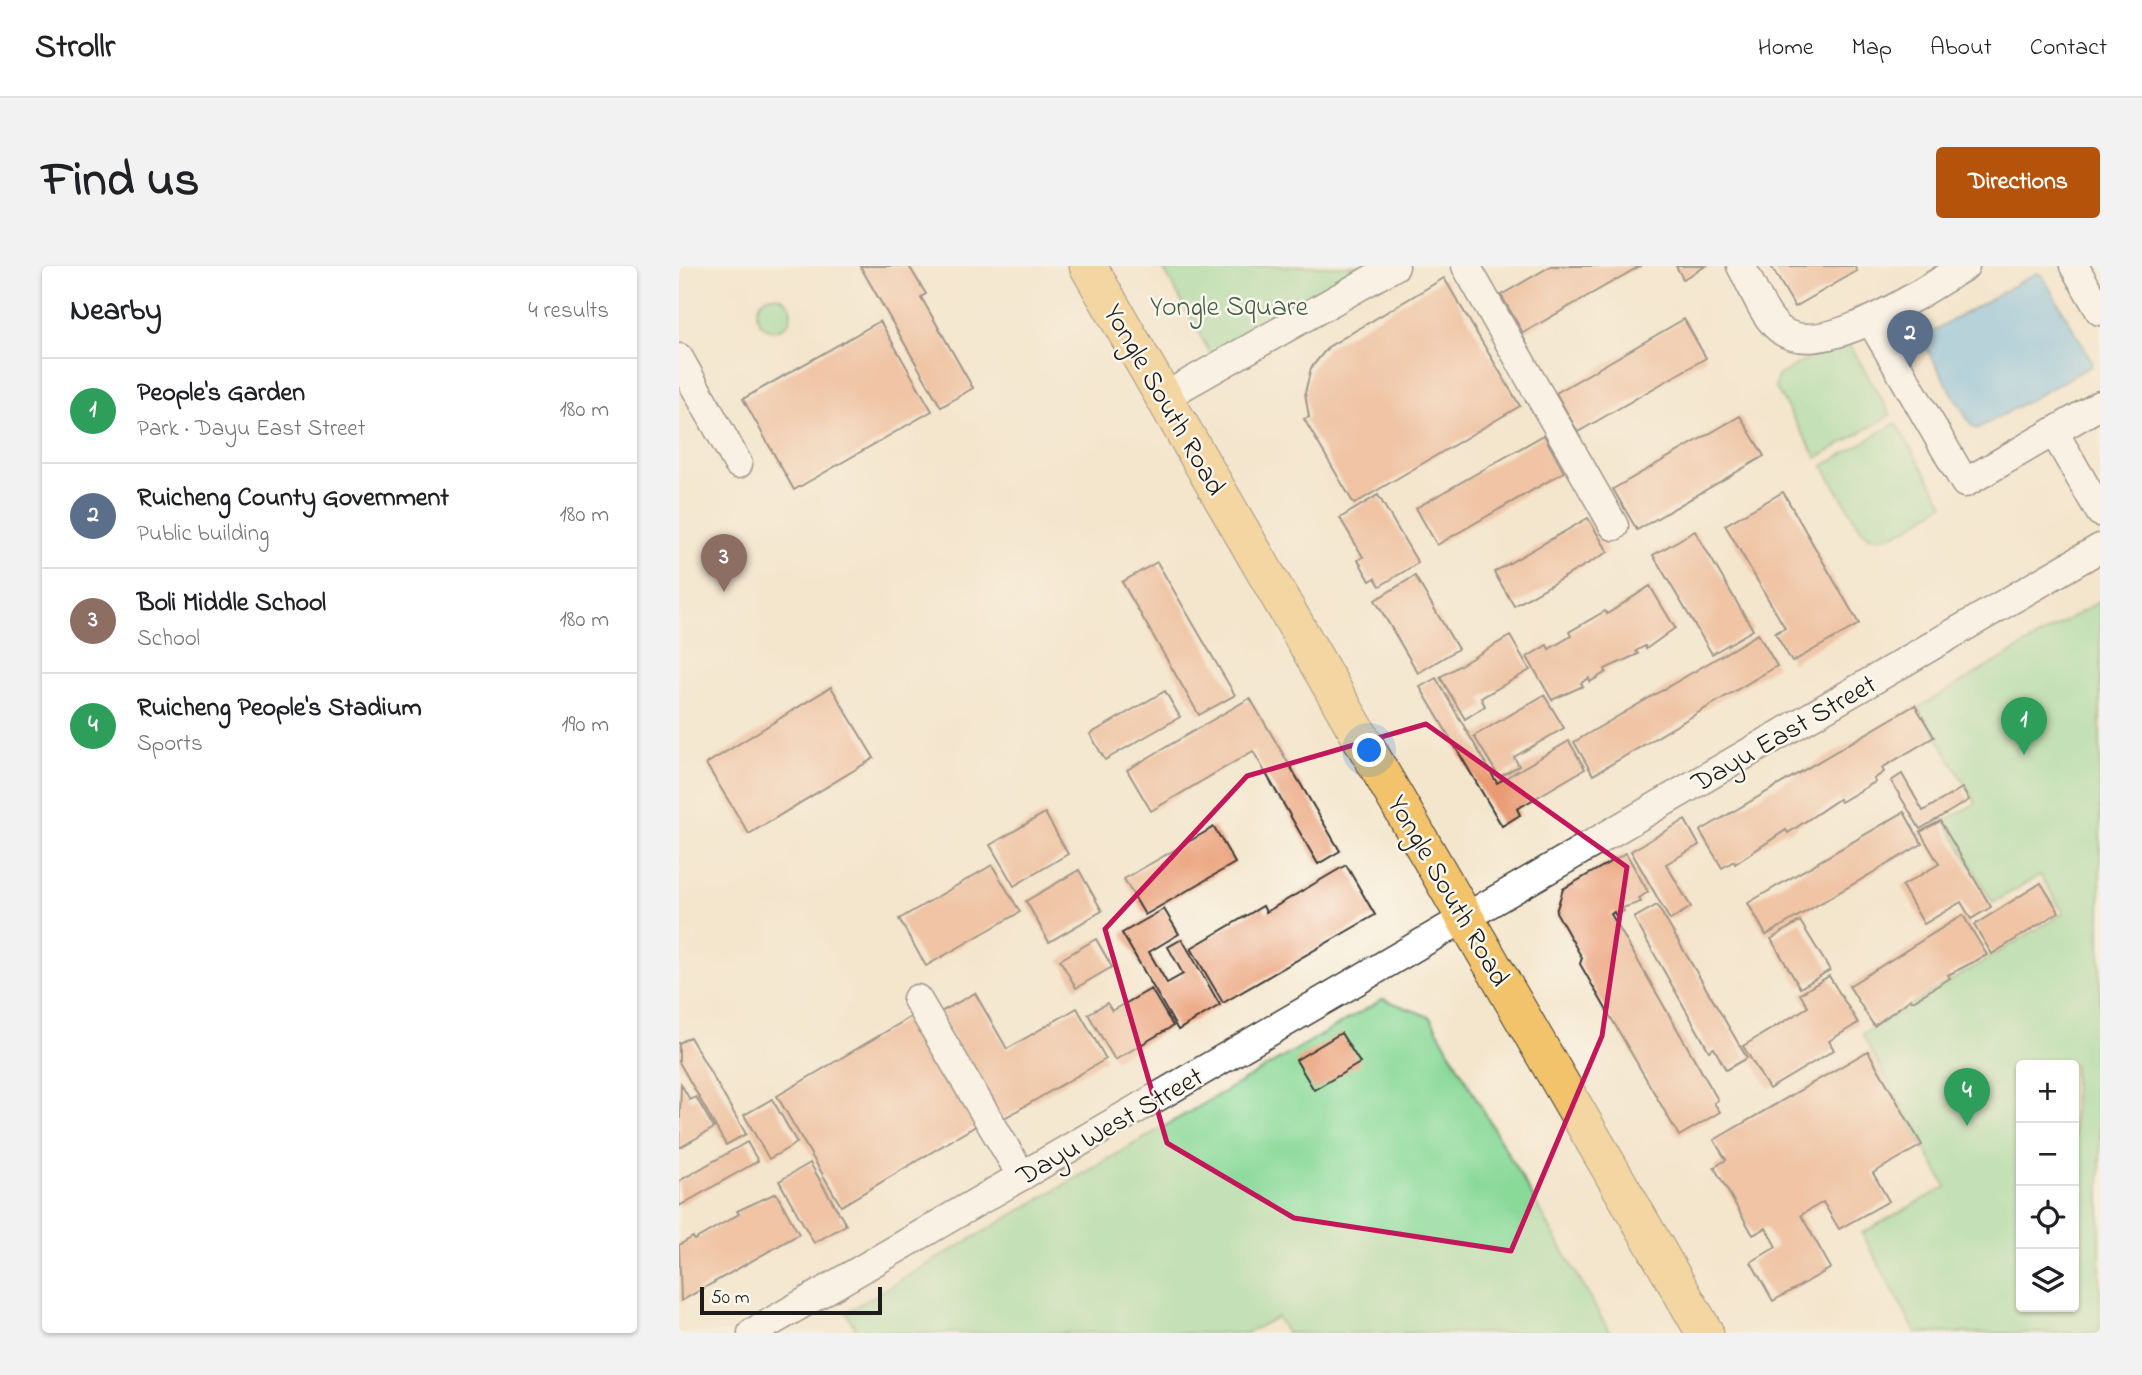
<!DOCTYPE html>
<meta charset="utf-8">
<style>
body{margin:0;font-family:"Indie Flower",sans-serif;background:#f2f2f2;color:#202124}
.controls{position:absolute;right:21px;bottom:21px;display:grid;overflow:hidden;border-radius:7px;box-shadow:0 2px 5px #0004}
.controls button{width:63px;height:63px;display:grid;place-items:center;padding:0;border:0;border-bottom:2px solid #e0e0e0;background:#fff;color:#202124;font:35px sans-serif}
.scale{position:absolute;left:21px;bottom:18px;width:182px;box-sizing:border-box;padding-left:7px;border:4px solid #1c1c1c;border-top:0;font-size:19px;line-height:24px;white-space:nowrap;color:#1c1c1c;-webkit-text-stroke:5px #fbf7ec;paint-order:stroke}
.you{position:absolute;left:691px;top:485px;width:24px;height:24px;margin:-18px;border:5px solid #fff;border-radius:50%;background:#1a73e8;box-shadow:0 0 0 10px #1a73e833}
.badge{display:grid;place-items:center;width:46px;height:46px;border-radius:50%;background:#b45309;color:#fff;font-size:23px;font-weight:700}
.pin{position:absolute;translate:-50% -58px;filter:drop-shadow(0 2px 4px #0008)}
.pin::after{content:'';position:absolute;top:37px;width:24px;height:21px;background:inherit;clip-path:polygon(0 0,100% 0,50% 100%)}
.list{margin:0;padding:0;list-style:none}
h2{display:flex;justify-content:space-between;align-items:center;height:91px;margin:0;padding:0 28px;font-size:30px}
h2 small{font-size:23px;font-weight:400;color:#757577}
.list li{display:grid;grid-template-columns:46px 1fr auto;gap:21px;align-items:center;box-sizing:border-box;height:105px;padding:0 28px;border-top:2px solid #e0e0e0}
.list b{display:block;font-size:26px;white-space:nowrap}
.list p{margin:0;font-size:23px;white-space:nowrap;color:#757577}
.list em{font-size:23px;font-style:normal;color:#757577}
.icon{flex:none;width:38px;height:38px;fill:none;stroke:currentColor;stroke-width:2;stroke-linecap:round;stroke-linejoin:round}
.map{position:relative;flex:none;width:1421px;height:1067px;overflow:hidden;border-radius:7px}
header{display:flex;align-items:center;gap:42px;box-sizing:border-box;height:98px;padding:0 35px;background:#fff;border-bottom:2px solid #e0e0e0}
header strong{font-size:33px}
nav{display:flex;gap:38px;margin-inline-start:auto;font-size:24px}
.intro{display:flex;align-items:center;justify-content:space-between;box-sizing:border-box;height:168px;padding:0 42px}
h1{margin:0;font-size:49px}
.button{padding:18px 32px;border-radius:7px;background:#b45309;color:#fff;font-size:24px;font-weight:700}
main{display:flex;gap:42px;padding:0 42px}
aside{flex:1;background:#fff;border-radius:7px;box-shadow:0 2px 5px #0004}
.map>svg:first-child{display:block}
</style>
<header>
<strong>Strollr</strong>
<nav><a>Home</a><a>Map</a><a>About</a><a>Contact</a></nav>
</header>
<div class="intro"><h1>Find us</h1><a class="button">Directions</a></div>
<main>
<aside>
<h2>Nearby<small>4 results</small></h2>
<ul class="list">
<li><span class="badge" style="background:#2e9e5b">1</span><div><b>People's Garden</b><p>Park · Dayu East Street</p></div><em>180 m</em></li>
<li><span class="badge" style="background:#5c6f8a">2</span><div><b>Ruicheng County Government</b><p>Public building</p></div><em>180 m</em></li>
<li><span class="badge" style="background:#8d6e63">3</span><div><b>Boli Middle School</b><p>School</p></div><em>180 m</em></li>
<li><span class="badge" style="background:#2e9e5b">4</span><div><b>Ruicheng People's Stadium</b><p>Sports</p></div><em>190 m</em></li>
</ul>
</aside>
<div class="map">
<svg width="1421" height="1067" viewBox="0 0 1421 1067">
<rect width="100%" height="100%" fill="#fbf7ec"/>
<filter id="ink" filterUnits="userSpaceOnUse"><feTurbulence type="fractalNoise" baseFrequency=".0143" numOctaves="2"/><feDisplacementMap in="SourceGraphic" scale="14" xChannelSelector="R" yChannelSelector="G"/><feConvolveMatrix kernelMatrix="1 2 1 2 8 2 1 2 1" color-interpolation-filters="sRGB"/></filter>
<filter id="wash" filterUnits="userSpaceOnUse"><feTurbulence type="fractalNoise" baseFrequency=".00686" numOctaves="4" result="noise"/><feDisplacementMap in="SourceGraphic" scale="28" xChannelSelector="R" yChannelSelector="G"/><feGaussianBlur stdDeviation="1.57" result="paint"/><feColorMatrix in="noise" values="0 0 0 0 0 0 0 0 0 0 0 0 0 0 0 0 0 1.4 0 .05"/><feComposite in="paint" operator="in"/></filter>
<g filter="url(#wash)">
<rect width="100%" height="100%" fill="#f4e6cd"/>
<!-- green -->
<g fill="#89d999" stroke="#527a5a" stroke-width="2" fill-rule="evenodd">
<polygon points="483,0 695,0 535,94"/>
<circle cx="95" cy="47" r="17"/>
<polygon points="1158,75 1169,76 1212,149 1138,192 1096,121 1099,110"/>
<path d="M1217 157 1265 238C1243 251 1206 286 1183 265L1144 200Z"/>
<path d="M1421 335V1067H1237L1183 967 1267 921 1183 768 1385 647 1361 609 1314 637 1266 555 1297 537 1240 441ZM1342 799H1395V1041H1342Z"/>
<polygon points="704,733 751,751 931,1067 607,1067 598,1051 568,1067 179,1067 167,1046"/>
</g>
<!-- water -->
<polygon fill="#6dbbe7" stroke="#446c82" stroke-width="2" points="1357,7 1363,9 1413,95 1412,100 1298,163 1292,159 1244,77 1247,69"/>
<g id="blocks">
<!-- building -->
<g fill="#ea9b73">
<polygon points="181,0 230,0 247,28 242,31 294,122 262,141"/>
<polygon points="872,0 961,0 844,67 822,29"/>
<polygon points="997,0 1027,0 1004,13"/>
<polygon points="1092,0 1175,0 1178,5 1116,41"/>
<polygon points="765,12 841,140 675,238 625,153 630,151 626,127 632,102 649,81"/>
<polygon points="1005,53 1027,92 899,166 877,127"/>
<polygon points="201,55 253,145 115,224 64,133"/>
<polygon points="1061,150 1085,190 958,264 934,223"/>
<polygon points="865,169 885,206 758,279 737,242"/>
<polygon points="1104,226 1180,358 1113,396 1096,367 1106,362 1046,259"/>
<polygon points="699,229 739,297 701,320 696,312 691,315 679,294 684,291 661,252"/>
<polygon points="909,252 929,286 835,340 815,306"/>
<polygon points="1016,265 1074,364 1033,388 974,289"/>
<polygon points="478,296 556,429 520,449 443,316"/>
<polygon points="736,310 779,383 739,407 696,334"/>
<polygon points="971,320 996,362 967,383 966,380 957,385 959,388 926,403 927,406 911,416 910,412 902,417 904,420 873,434 848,391 868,379 870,383 892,370 890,366 926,345 928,348"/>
<polygon points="1079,368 1098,400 914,509 895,476"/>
<polygon points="831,370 851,404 802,432 806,440 786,453 761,411"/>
<polygon points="757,412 818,517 890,475 906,503 838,543 841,549 823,560 741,421"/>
<polygon points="152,421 195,492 70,568 27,498"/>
<polygon points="486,425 501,451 426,494 411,468"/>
<polygon points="865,429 885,462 835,491 840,500 820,511 795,470"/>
<polygon points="571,432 661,585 639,598 574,485 472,545 448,504"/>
<polygon points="1236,439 1255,471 1203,502 1205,506 1195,513 1196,516 1162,536 1160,533 1109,567 1107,564 1056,598 1055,595 1043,602 1021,565"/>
<polygon points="1223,508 1244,545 1283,522 1290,534 1241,563 1212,515"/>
<polygon points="1225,546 1243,578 1087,669 1069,637"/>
<polygon points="366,547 389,588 335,620 311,579"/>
<polygon points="1006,554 1020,579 987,598 1012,641 991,654 952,585"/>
<polygon points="1261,555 1312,641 1292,653 1282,636 1245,658 1223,620 1260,598 1241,566"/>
<polygon points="535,561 556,597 466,649 445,613"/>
<polygon points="947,587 969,626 960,632 962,636 943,642 945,645 937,650 935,646 932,648 1039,834 1035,837 1041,846 1000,870 901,698 903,692 877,646 884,623"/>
<polygon points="313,599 341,646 247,700 220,653"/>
<polygon points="667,599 696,649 544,737 512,682 584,640 587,646"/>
<polygon points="400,604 423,645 370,676 347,635"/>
<polygon points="1362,617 1380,646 1313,688 1295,659"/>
<polygon points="978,639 1068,792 1047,804 1035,782 1030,785 955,652"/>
<polygon points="485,643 500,668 470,686 488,717 504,708 489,681 503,673 541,739 499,764 443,667"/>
<polygon points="1284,649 1308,689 1269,709 1271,712 1234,735 1232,733 1195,760 1170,720"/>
<polygon points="1121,655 1151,704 1121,722 1092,673"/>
<polygon points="417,673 433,701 397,722 381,694"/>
<polygon points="1150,710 1179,757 1150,775 1155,784 1090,823 1064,780 1129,741 1121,728"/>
<polygon points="472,723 494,760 436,794 409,748 428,737 433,745"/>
<polygon points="296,727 328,783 398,742 427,793 322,854 260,747"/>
<polygon points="235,749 300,858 162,940 98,830"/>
<polygon points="662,767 681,797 635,824 617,794"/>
<polygon points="11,771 67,868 47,879 0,796 0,777"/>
<polygon points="1189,785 1243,879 1194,907 1210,935 1160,963 1144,936 1122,949 1152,1002 1094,1035 1072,996 1097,981 1087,962 1074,969 1035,901 1047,894 1035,874"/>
<polygon points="2,818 11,834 17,831 35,862 0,882"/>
<polygon points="93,833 118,877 90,893 65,849"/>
<polygon points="68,876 79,895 0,940 0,915"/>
<polygon points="131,897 167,959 135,977 100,915"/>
<polygon points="97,927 120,968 2,1035 0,979 14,971 15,974 60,948 58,945"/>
</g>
</g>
</g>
<g filter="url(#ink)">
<use href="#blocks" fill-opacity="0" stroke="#3c3a37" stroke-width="2"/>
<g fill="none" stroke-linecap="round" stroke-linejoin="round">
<!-- minor casing -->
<g stroke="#3c3a37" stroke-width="31">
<g id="minor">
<polyline points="787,0 935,260"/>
<path d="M1062 0C1073 19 1082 45 1097 60 1136 102 1250 21 1286 0"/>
<polyline points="1395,0 1421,45"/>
<polyline points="1192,55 1286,217 1421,139"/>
<polyline points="0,92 59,198"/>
<polyline points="485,131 716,0"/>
<polyline points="1375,166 1421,246"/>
<polyline points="238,733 343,910"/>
<polyline points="73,1067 1421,282"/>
</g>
</g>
<!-- major casing -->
<g stroke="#3c3a37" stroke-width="39">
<polyline id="major" points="409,0 1026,1067"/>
</g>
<!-- minor -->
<use href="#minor" stroke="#fff" stroke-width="28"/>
<!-- major -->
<use href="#major" stroke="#f2c36a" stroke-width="37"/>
</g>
</g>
<!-- marked area -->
<path d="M0 0H1421V1067H0ZM747 458 948 601 923 770 832 985 615 952 488 877 426 663 568 510Z" fill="#f4e6cd" fill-opacity=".55" fill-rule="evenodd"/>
<path fill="none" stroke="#c2185b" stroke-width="5" stroke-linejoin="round" d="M747 458 948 601 923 770 832 985 615 952 488 877 426 663 568 510Z"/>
<g text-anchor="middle" stroke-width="5" stroke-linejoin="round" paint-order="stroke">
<!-- park labels -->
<g font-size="28" fill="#425e48" stroke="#fbf7ec">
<text x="550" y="49">Yongle Square</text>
</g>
<!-- street labels -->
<g font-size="28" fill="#1c1c1c" stroke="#fbf7ec">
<text transform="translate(487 133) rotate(60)" y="10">Yongle South Road</text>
<text transform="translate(1104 466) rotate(-30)" y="10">Dayu East Street</text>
<text transform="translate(771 624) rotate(60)" y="10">Yongle South Road</text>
<text transform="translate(430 859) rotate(-30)" y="10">Dayu West Street</text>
</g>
</g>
</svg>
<div class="controls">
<button>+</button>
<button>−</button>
<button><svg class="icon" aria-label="locate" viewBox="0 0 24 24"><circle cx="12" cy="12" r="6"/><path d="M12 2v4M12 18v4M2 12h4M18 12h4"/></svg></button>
<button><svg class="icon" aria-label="layers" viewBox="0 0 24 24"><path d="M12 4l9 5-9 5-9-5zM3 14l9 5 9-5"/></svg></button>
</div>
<div class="scale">50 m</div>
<div class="you"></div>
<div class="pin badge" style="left:1345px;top:489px;background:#2e9e5b">1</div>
<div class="pin badge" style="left:1231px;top:102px;background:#5c6f8a">2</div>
<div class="pin badge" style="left:45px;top:326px;background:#8d6e63">3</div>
<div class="pin badge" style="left:1288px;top:860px;background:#2e9e5b">4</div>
</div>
</main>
